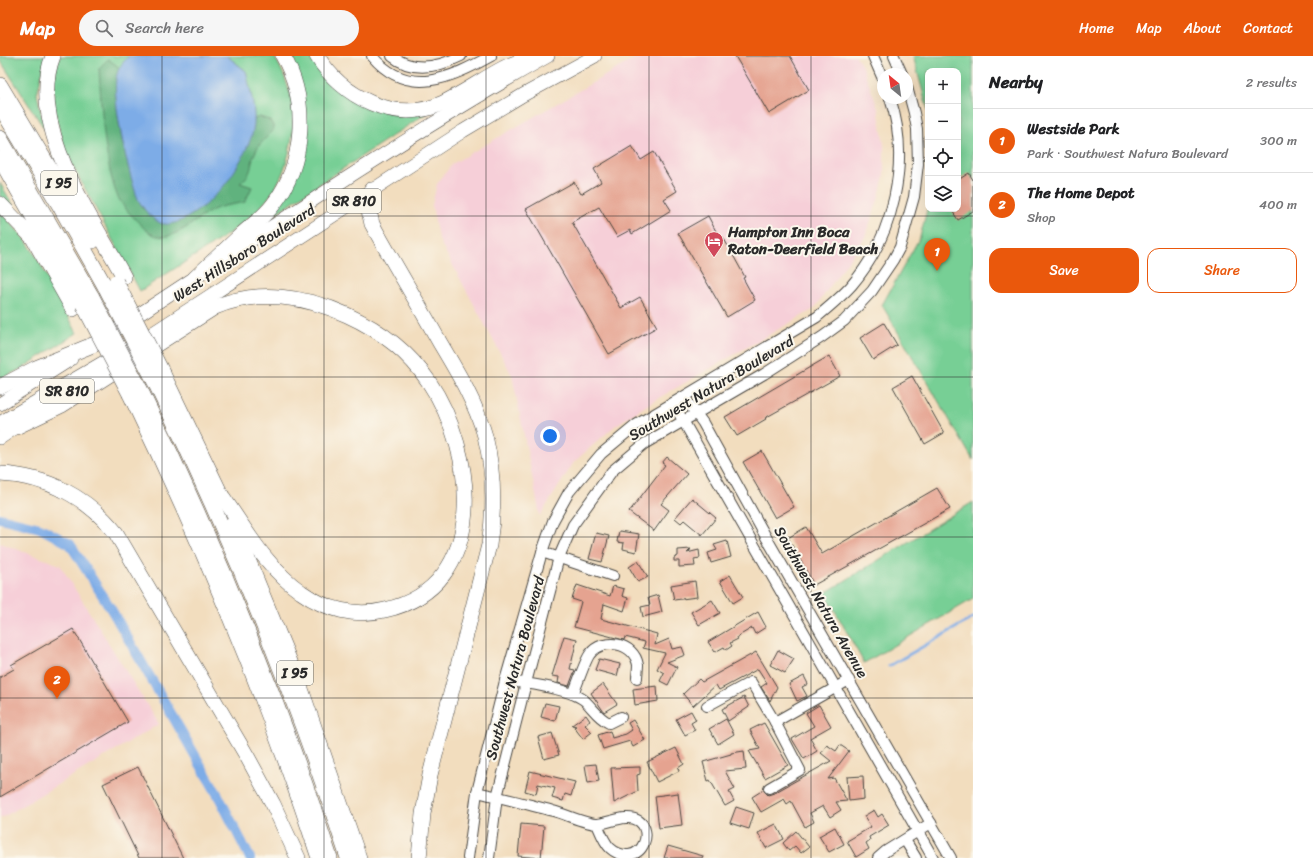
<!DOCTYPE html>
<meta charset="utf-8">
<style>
body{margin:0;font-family:Sriracha,sans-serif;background:#f6f6f6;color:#202124}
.controls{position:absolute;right:12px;top:12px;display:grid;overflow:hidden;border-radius:8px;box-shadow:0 4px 16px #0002}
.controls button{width:36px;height:36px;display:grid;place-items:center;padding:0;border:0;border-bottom:1px solid #e0e0e0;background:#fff;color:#202124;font:20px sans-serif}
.compass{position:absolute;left:877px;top:12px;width:36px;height:36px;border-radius:50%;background:#fff;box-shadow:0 4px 16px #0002;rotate:331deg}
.you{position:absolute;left:550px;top:380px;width:14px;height:14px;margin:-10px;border:3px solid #fff;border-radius:50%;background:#1a73e8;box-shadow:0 0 0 6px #1a73e833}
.badge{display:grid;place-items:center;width:26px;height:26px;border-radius:50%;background:#ea580c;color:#fff;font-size:13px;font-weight:700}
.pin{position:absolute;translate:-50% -33px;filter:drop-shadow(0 1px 2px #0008)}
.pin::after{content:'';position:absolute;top:21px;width:14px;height:12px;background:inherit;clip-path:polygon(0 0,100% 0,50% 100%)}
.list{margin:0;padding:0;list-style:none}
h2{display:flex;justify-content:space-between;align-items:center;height:52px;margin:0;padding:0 16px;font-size:17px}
h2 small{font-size:13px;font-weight:400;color:#757577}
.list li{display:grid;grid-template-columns:26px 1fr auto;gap:12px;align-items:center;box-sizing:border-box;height:64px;padding:0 16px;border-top:1px solid #e0e0e0}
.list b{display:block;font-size:15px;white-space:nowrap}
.list p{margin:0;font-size:13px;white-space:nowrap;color:#757577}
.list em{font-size:13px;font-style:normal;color:#757577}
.actions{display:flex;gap:8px;padding:12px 16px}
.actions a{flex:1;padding:9px 0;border:1px solid #ea580c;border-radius:12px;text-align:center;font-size:14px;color:#ea580c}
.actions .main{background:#ea580c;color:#fff}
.icon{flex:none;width:22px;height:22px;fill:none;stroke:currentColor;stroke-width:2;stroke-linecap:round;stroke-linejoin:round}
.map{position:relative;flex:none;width:973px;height:802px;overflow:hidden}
header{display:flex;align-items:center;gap:24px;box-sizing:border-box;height:56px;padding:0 20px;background:#ea580c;color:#fff}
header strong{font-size:19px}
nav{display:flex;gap:22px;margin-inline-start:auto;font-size:14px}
.search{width:280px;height:36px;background:#f6f6f6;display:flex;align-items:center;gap:10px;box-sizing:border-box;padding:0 14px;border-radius:22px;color:#757577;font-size:15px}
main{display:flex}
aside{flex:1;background:#fff}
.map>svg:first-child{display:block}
</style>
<header>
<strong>Map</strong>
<div class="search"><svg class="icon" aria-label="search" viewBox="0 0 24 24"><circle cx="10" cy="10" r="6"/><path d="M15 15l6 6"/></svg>Search here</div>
<nav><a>Home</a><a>Map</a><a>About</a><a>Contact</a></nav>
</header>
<main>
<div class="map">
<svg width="973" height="802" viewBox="0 0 973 802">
<rect width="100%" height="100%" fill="#fbf7ec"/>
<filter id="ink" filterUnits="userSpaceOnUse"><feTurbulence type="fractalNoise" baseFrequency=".025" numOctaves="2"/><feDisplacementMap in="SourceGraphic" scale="8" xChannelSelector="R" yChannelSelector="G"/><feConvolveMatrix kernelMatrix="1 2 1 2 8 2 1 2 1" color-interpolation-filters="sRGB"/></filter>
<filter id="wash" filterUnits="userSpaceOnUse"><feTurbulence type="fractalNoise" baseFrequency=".012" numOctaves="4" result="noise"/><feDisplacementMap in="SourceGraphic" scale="16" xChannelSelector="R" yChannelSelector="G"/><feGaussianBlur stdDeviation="0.9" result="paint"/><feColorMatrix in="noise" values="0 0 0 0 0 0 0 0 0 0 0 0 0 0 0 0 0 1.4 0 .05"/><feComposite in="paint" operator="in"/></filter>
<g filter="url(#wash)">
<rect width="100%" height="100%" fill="#f2ddbe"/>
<!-- built -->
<g fill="#f6cfd8">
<polygon points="639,0 856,0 863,12 878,52 884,89 884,120 878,144 865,181 814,253 655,344 616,369 574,406 540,460 512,319 438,182 432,149 437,128 452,108"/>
<polygon points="0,487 60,509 159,668 0,763"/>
</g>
<!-- green -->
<g fill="#77cf95" stroke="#517d60">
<polygon points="0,0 46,0 37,38 45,74 0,4"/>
<path d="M60 0H129L117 19 124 94 138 143 144 154 246 15 227 0H274C290 26 297 57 291 87 281 144 250 164 204 194 183 207 162 221 140 235L69 103C56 70 47 34 60 0Z"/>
<polygon points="288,0 312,0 334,28 427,57 273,159 297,112"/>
<polygon points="913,0 973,0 973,404 882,249 920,181 928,150 928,153 958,153 958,15 928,15 928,54"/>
<polygon points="0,127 13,149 12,150 0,141"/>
<polygon points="0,155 25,183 36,200 77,277 21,313 0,323"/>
<polygon points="973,446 973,543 864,607 825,537"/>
</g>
<!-- forest -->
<path fill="#61b27e" stroke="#466e54" d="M108 3 120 12C107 37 130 129 144 154L251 81 254 63 260 61 269 64 273 69V75C266 82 258 89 255 97 249 111 254 116 240 127L252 131 245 146C233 149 223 149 213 154 198 162 184 176 168 180 156 183 147 176 139 167 131 159 122 150 117 139 104 106 101 48 99 12Z"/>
<!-- water -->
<path fill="#7dace7" stroke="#546c89" d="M129 0H227L246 15C250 34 257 55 253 75 250 89 236 114 227 126 216 141 180 175 160 167 151 162 142 152 138 143 129 121 110 39 117 18 119 11 124 5 129 0Z"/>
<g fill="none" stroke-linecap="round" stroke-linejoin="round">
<!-- stream -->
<polyline stroke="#7dace7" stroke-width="3" points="889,610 973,562"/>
<!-- canal -->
<polyline stroke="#7dace7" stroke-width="10" points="0,462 40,472 70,488 111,553 219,741 250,802"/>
</g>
<g id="blocks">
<!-- building -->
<g fill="#e5a390">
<polygon points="735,0 790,0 809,34 769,58"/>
<polygon points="632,90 641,104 654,96 677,135 664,143 671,154 632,178 630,174 617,181 599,151 572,166 621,252 640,241 657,271 609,298 526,153 574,126 581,138 601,126 594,113"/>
<polygon points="969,117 973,124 973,155 958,164 951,153 958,153 958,124"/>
<polygon points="708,160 720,183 723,181 745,221 743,222 755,244 727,261 678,177"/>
<polygon points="884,267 897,289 873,304 860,282"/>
<polygon points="829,300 840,320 765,362 766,363 737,380 725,361"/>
<polygon points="912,320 944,377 925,388 893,331"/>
<polygon points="762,395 794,451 775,462 743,406"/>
<polygon points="667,401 687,418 661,448 669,454 654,475 629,456 665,409 662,407"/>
<polygon points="937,432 950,453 814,529 788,482 806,471 822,498"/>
<polygon points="692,442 716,462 702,479 684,464 681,467 675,462"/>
<polygon points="619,475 639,478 636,496 623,493 624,487 617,486"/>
<polygon points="596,477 609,480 602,506 589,503"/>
<polygon points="727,485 731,501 711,507 708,497 717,494 714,489"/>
<polygon points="691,493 687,497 699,494 700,502 694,503 695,510 679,511 679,505 674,505 674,502 678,500 678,494"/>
<polygon points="638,505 648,521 638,526 629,511"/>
<polygon points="730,519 743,541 733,547 720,525"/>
<polygon points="695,525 697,541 674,544 671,529"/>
<polygon points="577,529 610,540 613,530 624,533 622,540 628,542 624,555 604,548 601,563 657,578 655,589 669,583 672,593 682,591 685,599 667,606 677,611 668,629 660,625 664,617 657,613 665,597 643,592 645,586 625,581 624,584 574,571 581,546 572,543"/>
<polygon points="658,539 662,556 643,561 641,551 650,549 648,542"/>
<polygon points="712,544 720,557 699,569 691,556"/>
<polygon points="758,556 766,571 755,578 752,572 737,581 738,583 730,587 732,590 726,594 724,591 715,596 708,586"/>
<polygon points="73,573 128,666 0,741 0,621 14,613 11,609"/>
<polygon points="564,580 577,583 570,613 575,614 569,630 558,627 559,621 552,620"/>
<polygon points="778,594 794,603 785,617 770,609"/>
<polygon points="756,596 777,631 770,645 761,631 767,627 758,613 719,634 716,629 693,650 683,638 699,623 702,626"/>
<polygon points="599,603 620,608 617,620 595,614"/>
<polygon points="804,620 808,628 802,631 807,640 797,645 789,628"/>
<polygon points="603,628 617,648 604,656 591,637"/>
<polygon points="657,630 658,645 635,649 633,633"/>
<polygon points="744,641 749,651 728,665 722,653"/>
<polygon points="545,647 559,650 555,665 541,661"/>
<polygon points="819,649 831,670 810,682 817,695 804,703 792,683 814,670 806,657"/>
<polygon points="691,655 696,664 691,667 695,674 685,679 676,663"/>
<polygon points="586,659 590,665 585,669 592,676 583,683 574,671 576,670 572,669"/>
<polygon points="726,663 734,678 718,688 709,673"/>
<polygon points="633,664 645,684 633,691 630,685 603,693 598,679 610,675 612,682 626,678 632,674 628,667"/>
<polygon points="764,667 788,709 765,722 749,695 760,693 750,674"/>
<polygon points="552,677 559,699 544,703 538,681"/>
<polygon points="827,689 836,695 840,689 849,695 828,723 834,722 847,745 836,746 841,754 830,761 823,750 810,757 814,766 805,771 791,745 787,748 784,743 761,756 752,741 763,734 768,739 774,737 831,705 821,697"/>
<polygon points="676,692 684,708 678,712 679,715 657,726 647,706"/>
<polygon points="744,695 746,713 725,715 735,733 729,736 734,745 725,750 710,724 708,725 703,706 731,698 731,697"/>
<polygon points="596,708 599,725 588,727 585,709"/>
<polygon points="138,711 183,802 139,802 103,728"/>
<polygon points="640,711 640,718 637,719 638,735 614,747 611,712"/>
<polygon points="530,715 575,726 571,740 565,738 563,745 552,742 555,732 538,728 536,738 525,735"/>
<polygon points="863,720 864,743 849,745 847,721"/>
<polygon points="678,737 682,769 659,772 655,740"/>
<polygon points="736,751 754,757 749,773 730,767"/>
<polygon points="874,754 878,761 882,758 889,769 869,781 870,784 866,787 869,793 856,801 847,785 871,771 864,760"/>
<polygon points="521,768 544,770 541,802 518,800"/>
<polygon points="776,768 784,783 766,792 758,777"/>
<polygon points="835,771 844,788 829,796 819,780"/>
<polygon points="796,775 809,791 801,797 795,790 789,795 783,787"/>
<polygon points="668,790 703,800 702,802 664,802"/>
</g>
</g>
</g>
<g filter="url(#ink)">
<use href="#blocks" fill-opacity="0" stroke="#494641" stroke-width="1"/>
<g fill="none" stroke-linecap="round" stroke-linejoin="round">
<!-- minor casing -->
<g stroke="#494641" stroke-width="12">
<g id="minor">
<path d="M372 0C408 43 451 22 491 0"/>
<path d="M392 0C413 17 439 11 461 0"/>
<polyline points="873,0 883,23"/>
<polyline points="894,0 902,18"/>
<polyline points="684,341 703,367 766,481 951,802"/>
<polyline points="673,347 933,802"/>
<polyline points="542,496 613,520"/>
<path d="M505 625C523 626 570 633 584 644 593 652 597 661 609 667L621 661"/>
<path d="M573 638C577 630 585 604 590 598 603 581 634 586 638 609 638 613 637 618 637 622"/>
<polyline points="707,650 751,626 775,666 800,714 769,732"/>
<polyline points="775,666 849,624"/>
<path d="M477 736C502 742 528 748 553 755 565 758 586 768 597 768 610 767 627 757 639 765 646 770 647 780 644 787 638 802 621 802 610 792 604 786 600 775 597 768"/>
<polyline points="905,784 916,802"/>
<path d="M468 802 477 736 505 625 542 496 553 465 569 436 601 398 636 369 817 261C829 251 841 241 851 230 894 180 911 105 890 42"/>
<polyline points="489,802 497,741 526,627 559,501 573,469 612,415 644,388 764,318 822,281 844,265 872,235 893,204 900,191 914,141 918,108 917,73 914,57 907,31"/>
<polyline points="878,802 886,795 931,767"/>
</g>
</g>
<!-- major casing -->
<g stroke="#494641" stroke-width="14">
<g id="major">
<path d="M103 282C250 186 395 86 548 0"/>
<polyline points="113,303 463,75 523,39 595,0"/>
<polyline points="0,348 71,303"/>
<polyline points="0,382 25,365"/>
</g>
</g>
<!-- highway casing -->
<g stroke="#494641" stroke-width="16">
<g id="highway">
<path d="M53 0C26 68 92 162 124 221"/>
<path d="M317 0C342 41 395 69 443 47 464 37 483 23 504 12 513 7 525 4 535 0"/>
<polyline points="0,29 93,185"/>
<polyline points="0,50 61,152 106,232"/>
<polyline points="0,82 92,241"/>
<polyline points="0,103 83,248"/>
<path d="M371 134 369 155 372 168C394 208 418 247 440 287 458 317 476 347 485 380 494 416 495 452 489 489L430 719 423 758 419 802"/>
<polyline points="0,148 33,182 73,253"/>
<path d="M195 222C211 207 226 193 242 178 252 169 264 161 273 149 305 108 309 45 283 0"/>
<polyline points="163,318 224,445"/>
<path d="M154 324C230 479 295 638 348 802"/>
<polyline points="0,331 36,312 95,288"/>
<path d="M140 333C214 485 278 641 330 802"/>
<path d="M130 338C203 489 267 643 319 802"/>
<polyline points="0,368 118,299"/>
<path d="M16 371 62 349 215 251C258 233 305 240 347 259 380 274 409 296 429 326 476 396 492 530 385 554 356 561 326 554 301 536 266 512 244 471 220 437"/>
<path d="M0 418C47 420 87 441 116 477L248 702 273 748 298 802"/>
<polyline points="233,467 300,630 359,802"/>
</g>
</g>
<!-- minor -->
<use href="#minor" stroke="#fff" stroke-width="10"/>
<!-- major -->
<use href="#major" stroke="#fff" stroke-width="13"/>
<!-- highway -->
<use href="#highway" stroke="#fff" stroke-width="15"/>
<!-- highway-bridge casing -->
<g stroke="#494641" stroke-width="16" stroke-linecap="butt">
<g id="highway-bridge">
<polyline points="116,226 163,318"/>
<polyline points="106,232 154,324"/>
<polyline points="92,241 140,333"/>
<polyline points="83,248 130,338"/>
</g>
</g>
<!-- highway-bridge -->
<use href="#highway-bridge" stroke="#fff" stroke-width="15"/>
</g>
</g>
<!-- grid -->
<path fill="none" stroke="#2b2b2b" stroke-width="1" stroke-opacity="0.55" d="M162 0V802M324 0V802M486 0V802M649 0V802M811 0V802M0 160H973M0 321H973M0 481H973M0 642H973"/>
<!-- icons -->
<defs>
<g id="hotel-pin" transform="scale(1)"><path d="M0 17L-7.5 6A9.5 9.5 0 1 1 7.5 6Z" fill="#d1495b" stroke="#fbf7ec"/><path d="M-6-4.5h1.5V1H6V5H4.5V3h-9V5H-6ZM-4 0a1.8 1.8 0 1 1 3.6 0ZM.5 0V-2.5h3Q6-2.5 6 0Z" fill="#fff"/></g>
</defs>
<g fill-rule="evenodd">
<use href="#hotel-pin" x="714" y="185"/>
</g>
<g text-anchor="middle" stroke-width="4" stroke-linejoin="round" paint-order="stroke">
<!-- shield labels -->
<g fill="#fbf7ec" stroke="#696865" stroke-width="1">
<rect x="41" y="115" width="36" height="24" rx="3"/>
<rect x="327" y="133" width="54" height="24" rx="3"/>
<rect x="40" y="323" width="54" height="24" rx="3"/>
<rect x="277" y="605" width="36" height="24" rx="3"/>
</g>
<g font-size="14" font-weight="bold" fill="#2b2b2b">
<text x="59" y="132">I 95</text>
<text x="354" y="150">SR 810</text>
<text x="67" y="340">SR 810</text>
<text x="295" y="622">I 95</text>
</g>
<!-- poi labels -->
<g font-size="15" font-weight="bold" fill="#2b2b2b" stroke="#fbf7ec" text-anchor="start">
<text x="728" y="181">Hampton Inn Boca<tspan x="728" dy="17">Raton-Deerfield Beach</tspan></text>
</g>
<!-- street labels -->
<g font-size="15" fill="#2b2b2b" stroke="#fbf7ec">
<text transform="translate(244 197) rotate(-33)" y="5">West Hillsboro Boulevard</text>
<text transform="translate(711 332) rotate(-31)" y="5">Southwest Natura Boulevard</text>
<text transform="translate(821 546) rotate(60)" y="5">Southwest Natura Avenue</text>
<text transform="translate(515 612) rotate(-75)" y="5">Southwest Natura Boulevard</text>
</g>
</g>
</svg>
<div class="controls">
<button>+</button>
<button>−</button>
<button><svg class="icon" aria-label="locate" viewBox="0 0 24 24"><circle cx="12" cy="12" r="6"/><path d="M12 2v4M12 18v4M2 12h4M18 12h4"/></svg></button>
<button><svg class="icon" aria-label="layers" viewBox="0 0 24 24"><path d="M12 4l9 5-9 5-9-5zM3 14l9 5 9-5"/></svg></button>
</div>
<svg class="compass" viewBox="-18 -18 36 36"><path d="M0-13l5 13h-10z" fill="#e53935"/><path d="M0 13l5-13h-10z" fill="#757577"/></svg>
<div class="you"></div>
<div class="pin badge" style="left:937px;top:215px">1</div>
<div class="pin badge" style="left:57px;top:643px">2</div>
</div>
<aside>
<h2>Nearby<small>2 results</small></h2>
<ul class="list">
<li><span class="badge">1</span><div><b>Westside Park</b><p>Park · Southwest Natura Boulevard</p></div><em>300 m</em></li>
<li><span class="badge">2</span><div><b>The Home Depot</b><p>Shop</p></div><em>400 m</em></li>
</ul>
<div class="actions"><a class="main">Save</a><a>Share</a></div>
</aside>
</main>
